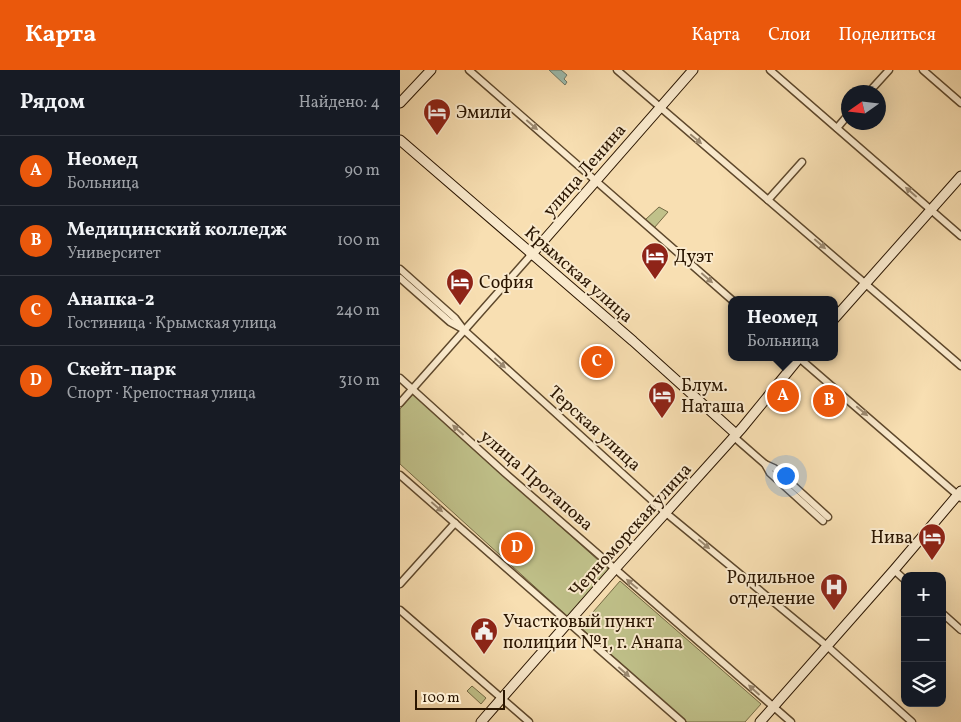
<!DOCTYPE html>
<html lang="ru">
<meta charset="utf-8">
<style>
body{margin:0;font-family:Vollkorn,serif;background:#242831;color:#f1f3f6}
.controls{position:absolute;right:15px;bottom:15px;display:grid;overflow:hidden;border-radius:10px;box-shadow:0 5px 20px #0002}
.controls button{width:45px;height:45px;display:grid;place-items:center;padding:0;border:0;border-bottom:1px solid #363941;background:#171b24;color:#f1f3f6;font:25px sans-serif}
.compass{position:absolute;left:441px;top:15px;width:45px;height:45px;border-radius:50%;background:#171b24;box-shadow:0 5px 20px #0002;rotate:256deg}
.scale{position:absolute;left:15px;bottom:12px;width:90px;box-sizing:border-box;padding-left:5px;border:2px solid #2a1500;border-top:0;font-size:14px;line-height:18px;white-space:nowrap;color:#2a1500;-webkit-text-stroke:4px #faeacd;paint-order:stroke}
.you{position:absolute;left:385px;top:405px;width:18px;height:18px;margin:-12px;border:4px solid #fff;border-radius:50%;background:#1a73e8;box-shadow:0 0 0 8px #1a73e833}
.badge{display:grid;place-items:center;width:32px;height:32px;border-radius:50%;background:#ea580c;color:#fff;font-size:16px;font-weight:700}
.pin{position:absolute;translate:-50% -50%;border:2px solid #fff;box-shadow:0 1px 5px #0006}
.popup{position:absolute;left:328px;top:226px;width:110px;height:65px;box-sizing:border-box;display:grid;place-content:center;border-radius:10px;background:#171b24;filter:drop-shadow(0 1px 4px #0005);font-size:16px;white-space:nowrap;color:#9ea1a6}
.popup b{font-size:19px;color:#f1f3f6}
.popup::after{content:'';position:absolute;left:50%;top:100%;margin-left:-10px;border:10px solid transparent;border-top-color:#171b24}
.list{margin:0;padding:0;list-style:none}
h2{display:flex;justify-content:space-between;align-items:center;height:65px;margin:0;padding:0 20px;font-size:21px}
h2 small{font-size:16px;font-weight:400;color:#9ea1a6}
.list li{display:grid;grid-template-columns:32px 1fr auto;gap:15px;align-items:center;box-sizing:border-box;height:70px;padding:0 20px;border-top:1px solid #363941}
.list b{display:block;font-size:19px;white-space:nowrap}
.list p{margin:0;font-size:16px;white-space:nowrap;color:#9ea1a6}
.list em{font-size:16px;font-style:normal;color:#9ea1a6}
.icon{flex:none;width:28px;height:28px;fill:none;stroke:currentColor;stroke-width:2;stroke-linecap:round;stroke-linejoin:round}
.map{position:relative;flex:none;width:561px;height:652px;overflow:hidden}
header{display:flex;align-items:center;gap:30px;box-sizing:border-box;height:70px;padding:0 25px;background:#ea580c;color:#fff}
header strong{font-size:24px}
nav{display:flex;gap:28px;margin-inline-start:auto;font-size:18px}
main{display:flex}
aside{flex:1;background:#171b24}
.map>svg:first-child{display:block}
</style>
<header>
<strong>Карта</strong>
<nav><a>Карта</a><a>Слои</a><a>Поделиться</a></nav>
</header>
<main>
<aside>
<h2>Рядом<small>Найдено: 4</small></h2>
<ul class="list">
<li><span class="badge">A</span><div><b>Неомед</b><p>Больница</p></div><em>90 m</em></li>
<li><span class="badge">B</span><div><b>Медицинский колледж</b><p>Университет</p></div><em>100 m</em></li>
<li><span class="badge">C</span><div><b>Анапка-2</b><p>Гостиница · Крымская улица</p></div><em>240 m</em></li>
<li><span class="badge">D</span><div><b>Скейт-парк</b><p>Спорт · Крепостная улица</p></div><em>310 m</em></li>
</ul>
</aside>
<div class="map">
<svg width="561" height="652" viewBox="0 0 561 652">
<rect width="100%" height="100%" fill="#f8dfb2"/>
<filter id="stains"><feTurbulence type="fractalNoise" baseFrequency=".004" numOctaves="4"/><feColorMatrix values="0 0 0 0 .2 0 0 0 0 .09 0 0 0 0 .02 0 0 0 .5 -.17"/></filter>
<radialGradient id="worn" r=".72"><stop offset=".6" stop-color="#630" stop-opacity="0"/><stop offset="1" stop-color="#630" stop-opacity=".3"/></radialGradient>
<!-- green -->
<g fill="#c0c18a" stroke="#756b45">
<polygon points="259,137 268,142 254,158 245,150"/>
<polygon points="13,324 209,500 168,547 0,394 0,339"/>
<polygon points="220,511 361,634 345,652 287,652 180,557"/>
<polygon points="72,616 86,628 81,634 67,621"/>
</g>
<!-- water -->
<polygon fill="#9dbcae" stroke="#6f7968" points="149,0 161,0 167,5 164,9 167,12 165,15"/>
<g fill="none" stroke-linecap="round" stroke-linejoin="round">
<!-- street casing -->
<g stroke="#5e482c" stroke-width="9">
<g id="street">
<polyline points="69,0 332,230"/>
<polyline points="217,0 561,296"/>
<polyline points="370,0 561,166"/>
<polyline points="523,0 561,33"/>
<polyline points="469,22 489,0"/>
<polyline points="437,58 448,45"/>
<polyline points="368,130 402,92"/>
<polyline points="0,199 55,248 64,260 266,443 427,576 512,652"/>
<polyline points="0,208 50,252 61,258"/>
<polyline points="398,287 561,428"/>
<polyline points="0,308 105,403 391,652"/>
<polyline points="0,333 131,185"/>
<polyline points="334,367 365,394 370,403 423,451"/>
<polyline points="365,394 374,398 428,447"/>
<polyline points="0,405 282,652"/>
<polyline points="494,500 505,510"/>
<polyline points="0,514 55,453"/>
<polyline points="0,540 129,652"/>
<polyline points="542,543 561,560"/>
</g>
</g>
<!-- secondary casing -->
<g stroke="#2a1500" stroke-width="11">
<g id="secondary">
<polyline points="0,33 31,0"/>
<polyline points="0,70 233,271 336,364"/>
<polyline points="131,185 293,0"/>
<polyline points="434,249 561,106"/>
<polyline points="81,652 215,499 342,358 400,287"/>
<polyline points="360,652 494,500 561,421"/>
</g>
</g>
<!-- street -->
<use href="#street" stroke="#faeacd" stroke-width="6"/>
<!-- secondary -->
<use href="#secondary" stroke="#faeacd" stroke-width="9"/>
</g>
<!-- one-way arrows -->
<defs><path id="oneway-solid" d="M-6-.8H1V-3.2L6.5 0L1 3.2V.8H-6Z" transform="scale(1.25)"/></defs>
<g fill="#9c8a71">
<use href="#oneway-solid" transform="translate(132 55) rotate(41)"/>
<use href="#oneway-solid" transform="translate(296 69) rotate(40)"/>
<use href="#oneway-solid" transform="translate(511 122) rotate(-139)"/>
<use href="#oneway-solid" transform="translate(420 174) rotate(41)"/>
<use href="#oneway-solid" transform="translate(307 208) rotate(41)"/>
<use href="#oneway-solid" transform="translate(100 293) rotate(42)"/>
<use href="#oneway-solid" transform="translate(462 341) rotate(40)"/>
<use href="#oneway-solid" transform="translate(58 360) rotate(-138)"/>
<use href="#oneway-solid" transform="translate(37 437) rotate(41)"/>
<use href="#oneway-solid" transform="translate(304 474) rotate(40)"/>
<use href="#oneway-solid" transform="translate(232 514) rotate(-140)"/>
<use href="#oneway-solid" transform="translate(224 602) rotate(41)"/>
<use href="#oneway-solid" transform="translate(354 620) rotate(-138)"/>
</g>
<!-- icons -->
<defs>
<g id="hotel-pin" transform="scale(1.4375)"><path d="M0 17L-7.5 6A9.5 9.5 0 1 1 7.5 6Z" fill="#8f2418" stroke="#faeacd"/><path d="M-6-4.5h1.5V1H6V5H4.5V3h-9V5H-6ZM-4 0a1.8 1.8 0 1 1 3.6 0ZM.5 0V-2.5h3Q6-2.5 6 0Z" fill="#fff"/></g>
<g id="hospital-pin" transform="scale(1.4375)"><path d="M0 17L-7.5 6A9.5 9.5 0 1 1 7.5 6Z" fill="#8f2418" stroke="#faeacd"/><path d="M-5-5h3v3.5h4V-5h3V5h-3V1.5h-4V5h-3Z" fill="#fff"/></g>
<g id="civic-pin" transform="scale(1.4375)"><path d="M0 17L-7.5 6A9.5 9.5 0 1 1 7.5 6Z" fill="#8f2418" stroke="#faeacd"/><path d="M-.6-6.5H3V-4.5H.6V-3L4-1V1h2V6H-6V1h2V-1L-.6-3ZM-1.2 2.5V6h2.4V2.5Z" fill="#fff"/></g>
</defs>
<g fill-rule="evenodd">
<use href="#hotel-pin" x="37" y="42"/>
<use href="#hotel-pin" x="255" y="186"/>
<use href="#hotel-pin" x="60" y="212"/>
<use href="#hotel-pin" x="262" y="325"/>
<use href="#hotel-pin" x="532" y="467"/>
<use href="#hospital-pin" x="434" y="517"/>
<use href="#civic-pin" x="84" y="561"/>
</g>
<g text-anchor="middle" stroke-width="4" stroke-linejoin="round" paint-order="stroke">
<!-- poi labels -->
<g font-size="18" fill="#2a1500" stroke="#faeacd" text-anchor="start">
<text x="56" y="48">Эмили</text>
<text x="274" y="192">Дуэт</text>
<text x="79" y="218">София</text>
<text x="281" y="321">Блум.<tspan x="281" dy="21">Наташа</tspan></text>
<text x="513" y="473" text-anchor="end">Нива</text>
<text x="415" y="513" text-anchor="end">Родильное<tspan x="415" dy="21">отделение</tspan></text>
<text x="103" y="557">Участковый пункт<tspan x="103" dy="21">полиции №1, г. Анапа</tspan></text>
</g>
<!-- street labels -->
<g font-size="18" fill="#2a1500" stroke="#faeacd">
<text transform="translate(184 100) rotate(-49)" y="6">улица Ленина</text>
<text transform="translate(179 204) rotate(41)" y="6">Крымская улица</text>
<text transform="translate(195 358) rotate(42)" y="6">Терская улица</text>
<text transform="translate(137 410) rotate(41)" y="6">улица Протапова</text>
<text transform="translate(230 460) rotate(-48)" y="6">Черноморская улица</text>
</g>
</g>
<rect width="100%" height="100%" filter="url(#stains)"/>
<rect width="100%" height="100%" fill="url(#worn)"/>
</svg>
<div class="controls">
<button>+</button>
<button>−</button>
<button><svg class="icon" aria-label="layers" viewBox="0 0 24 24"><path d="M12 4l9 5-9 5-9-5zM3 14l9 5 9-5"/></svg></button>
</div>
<svg class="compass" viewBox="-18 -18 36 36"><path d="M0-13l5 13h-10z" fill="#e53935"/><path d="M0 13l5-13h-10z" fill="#9ea1a6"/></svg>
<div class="scale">100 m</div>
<div class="you"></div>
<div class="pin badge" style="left:383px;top:326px">A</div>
<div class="popup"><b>Неомед</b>Больница</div>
<div class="pin badge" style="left:429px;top:331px">B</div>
<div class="pin badge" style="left:197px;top:292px">C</div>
<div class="pin badge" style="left:117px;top:478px">D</div>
</div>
</main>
